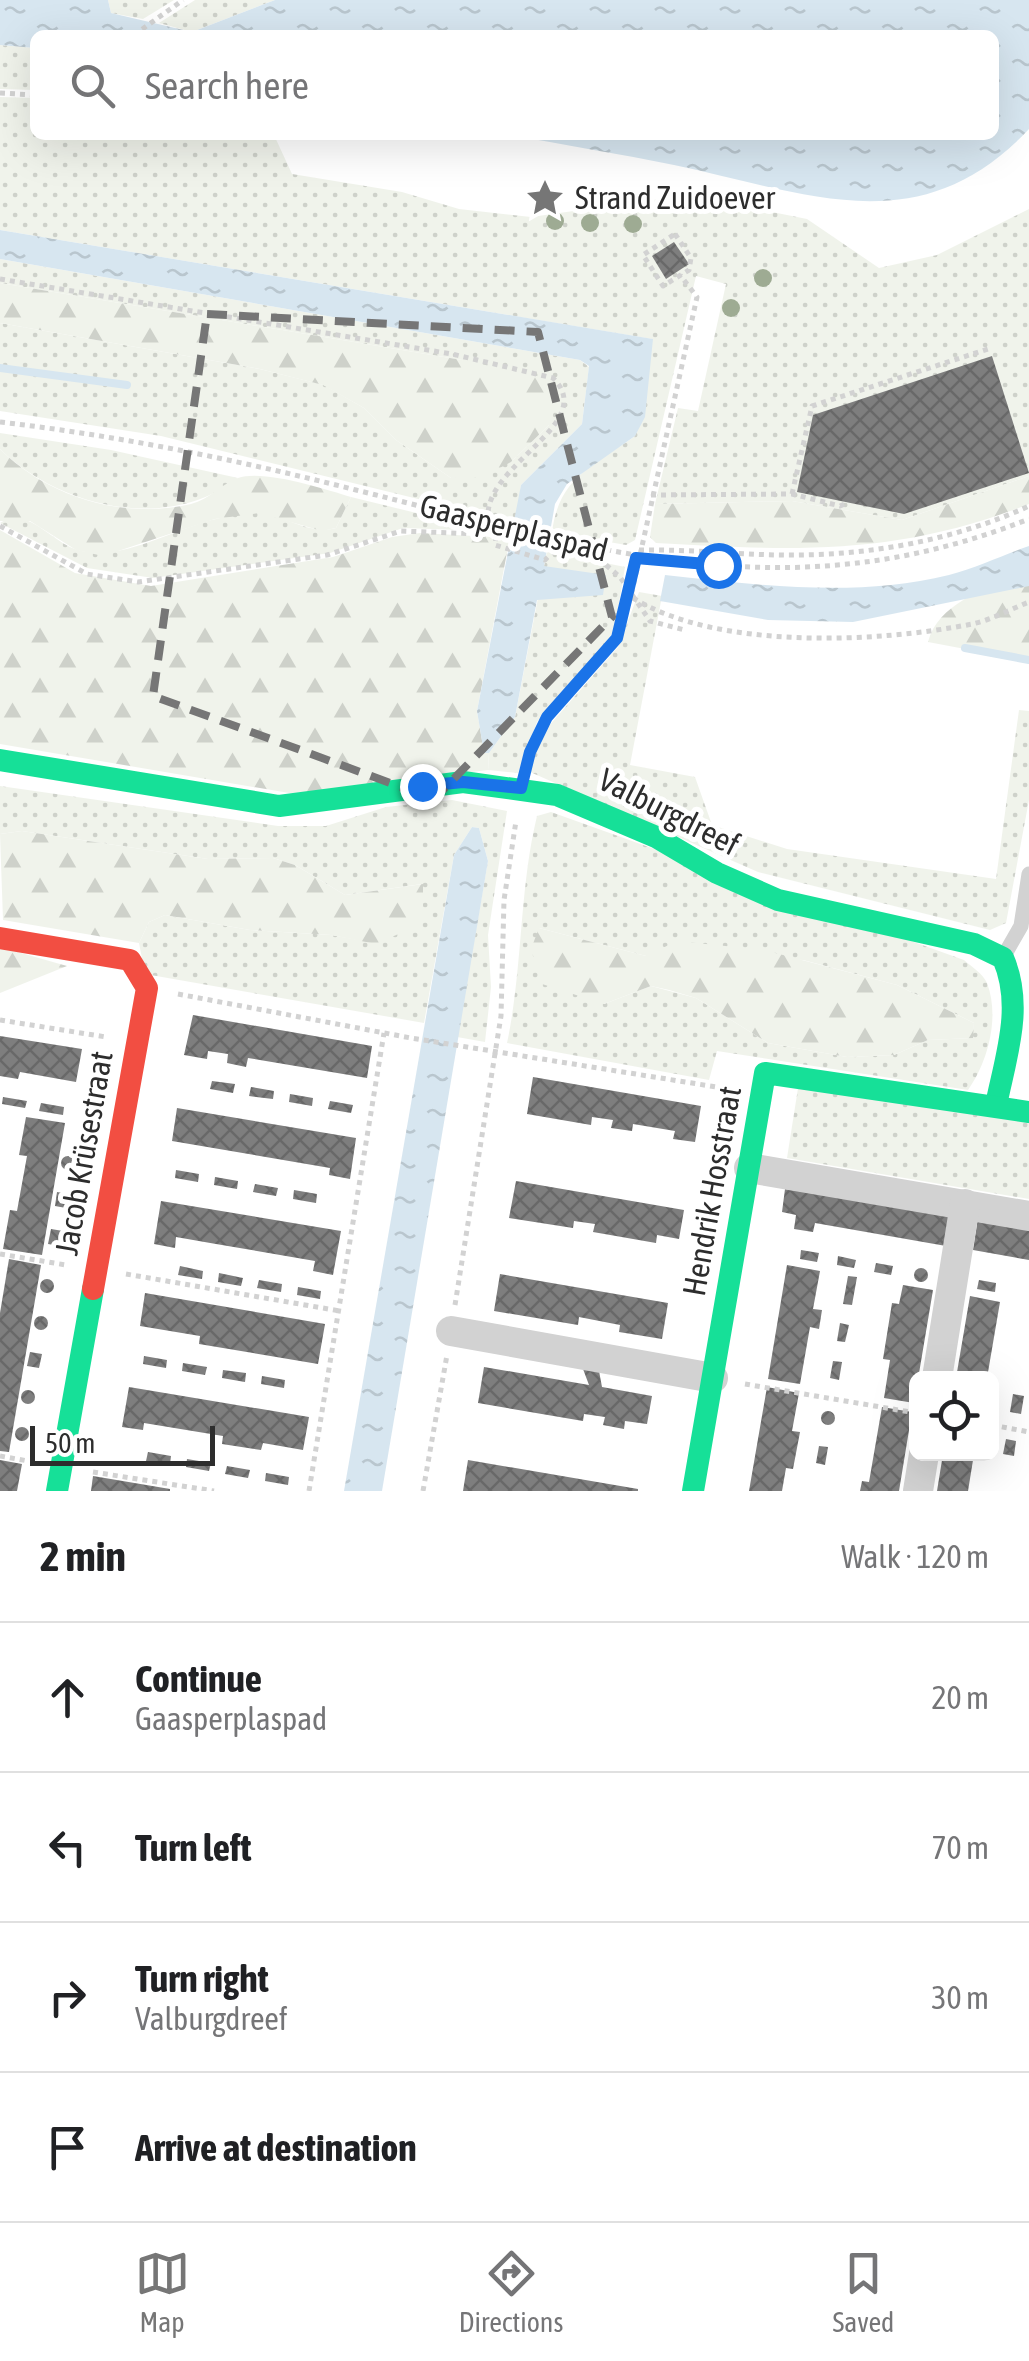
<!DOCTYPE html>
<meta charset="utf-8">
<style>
body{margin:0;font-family:"Asap Condensed",sans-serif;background:#f2f2f2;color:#202124}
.controls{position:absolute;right:30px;bottom:30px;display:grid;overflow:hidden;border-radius:15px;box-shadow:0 10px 40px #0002}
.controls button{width:90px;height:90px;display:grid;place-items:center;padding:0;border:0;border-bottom:2px solid #e0e0e0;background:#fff;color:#202124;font:50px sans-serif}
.scale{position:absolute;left:30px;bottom:25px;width:185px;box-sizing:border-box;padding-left:10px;border:5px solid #2d2d2d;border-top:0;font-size:28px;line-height:35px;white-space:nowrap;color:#2d2d2d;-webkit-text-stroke:8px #fff;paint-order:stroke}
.stop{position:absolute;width:30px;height:30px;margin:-22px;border:8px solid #1a73e8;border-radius:50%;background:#fff}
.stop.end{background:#1a73e8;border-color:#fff;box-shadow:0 2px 10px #0008}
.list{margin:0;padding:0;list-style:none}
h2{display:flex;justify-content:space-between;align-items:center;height:130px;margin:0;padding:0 40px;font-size:42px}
h2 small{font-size:32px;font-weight:400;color:#757577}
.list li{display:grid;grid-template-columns:65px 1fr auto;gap:30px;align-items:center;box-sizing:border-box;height:150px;padding:0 40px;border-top:2px solid #e0e0e0}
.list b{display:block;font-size:38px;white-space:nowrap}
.list p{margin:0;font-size:32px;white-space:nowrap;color:#757577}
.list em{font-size:32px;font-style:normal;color:#757577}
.icon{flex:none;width:55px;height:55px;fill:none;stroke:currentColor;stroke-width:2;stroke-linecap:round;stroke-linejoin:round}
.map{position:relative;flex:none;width:1029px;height:1491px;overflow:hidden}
.search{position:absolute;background:#fff;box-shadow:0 10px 40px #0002;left:30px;right:30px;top:30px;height:110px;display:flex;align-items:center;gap:25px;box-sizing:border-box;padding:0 35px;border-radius:15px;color:#757577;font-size:38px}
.sheet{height:730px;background:#fff}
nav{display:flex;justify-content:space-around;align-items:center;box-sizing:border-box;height:140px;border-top:2px solid #e0e0e0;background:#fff;font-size:28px;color:#757577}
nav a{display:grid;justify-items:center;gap:5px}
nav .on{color:#767676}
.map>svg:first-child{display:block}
</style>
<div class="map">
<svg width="1029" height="1491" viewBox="0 0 1029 1491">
<defs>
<pattern id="grass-dots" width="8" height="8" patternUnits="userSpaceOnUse" patternTransform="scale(2.5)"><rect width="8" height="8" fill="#f0f3eb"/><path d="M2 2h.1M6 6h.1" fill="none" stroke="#ced1ca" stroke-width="1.8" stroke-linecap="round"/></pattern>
<pattern id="forest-firs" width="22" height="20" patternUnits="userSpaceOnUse" patternTransform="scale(2.5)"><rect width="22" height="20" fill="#f0f3eb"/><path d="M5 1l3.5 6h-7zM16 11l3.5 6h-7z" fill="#ced1ca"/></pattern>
<pattern id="water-ripples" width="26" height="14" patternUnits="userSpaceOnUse" patternTransform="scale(2.5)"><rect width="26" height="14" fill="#d7e6f0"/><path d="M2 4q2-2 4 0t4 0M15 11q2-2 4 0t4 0" fill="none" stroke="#b9c6ce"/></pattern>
<pattern id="building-cross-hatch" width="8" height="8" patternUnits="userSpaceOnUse" patternTransform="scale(2.5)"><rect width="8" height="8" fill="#7e7e7e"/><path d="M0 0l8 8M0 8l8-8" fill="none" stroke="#686868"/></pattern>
</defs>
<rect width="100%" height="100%" fill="#fff"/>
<!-- grass -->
<g fill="url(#grass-dots)" fill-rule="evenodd">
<polygon points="108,0 174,0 143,19 111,13"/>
<polygon points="195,0 275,0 192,32 159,23"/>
<polygon points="0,45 35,48 35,90 0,89"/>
<path d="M0 97 35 98V135H274L292 174 402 192 459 209 531 217 687 195 807 219 879 268 937 255 1029 209V476L902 520 792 501 655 504 678 408 698 411 726 284 696 276 635 540 626 545 552 532C559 477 593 466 635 436L652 339 0 230Z"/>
<polygon points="0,259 580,360 589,367 582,424 521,485 516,523 161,436 0,411 0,323 260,369 324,385 364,408 396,440 451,478 511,462 549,425 462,360 0,283"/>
<path d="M0 433 111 450 238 478C168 533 60 508 0 449Z"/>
<path d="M351 497 490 531 403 528 330 553 153 578 87 568 0 523C28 506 49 540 75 549 120 564 174 528 216 519 229 516 249 511 262 513 287 517 310 535 336 528Z"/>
<polygon points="547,551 625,567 615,627 606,646 537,722 518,773 488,770 489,753 515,717"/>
<polygon points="639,592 662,596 630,765 695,777 712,825 787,849 996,879 1019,710 1029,711 1029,800 1006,923 990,930 758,872 530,772 540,736 618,647"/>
<polygon points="0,786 278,826 326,826 386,807 452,800 507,811 488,935 491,987 485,1042 457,1037 488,861 479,828 472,827 454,855 424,1023 145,974 139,943 149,922 165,915 250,930 331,935 376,943 422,884 345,895 295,865 273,858 208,859 22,831 0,834"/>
<path d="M551 812 964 960C972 967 983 974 987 983 1000 1017 988 1062 968 1090L717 1051 709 1080 507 1043C523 968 519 890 537 816ZM539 928 646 956 803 960 897 985 974 1023 972 1038 928 1040 894 1055 847 1057 768 1043 696 998 651 986 604 1004Z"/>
<polygon points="799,1082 1029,1123 1029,1199 787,1158"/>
</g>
<!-- forest -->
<g fill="url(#forest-firs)">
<polygon points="0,283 462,360 537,376 561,393 549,425 511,462 483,477 451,478 396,440 364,408 323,385 260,369 0,323"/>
<path d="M0 449C48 497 123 520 191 504 210 499 221 484 238 478 263 469 325 489 351 497L336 528 322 531 259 513 215 519 103 556 76 550 30 521H0Z"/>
<path d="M1029 476V504C896 556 795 551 656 543L650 537 655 504 792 501 902 520Z"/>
<polygon points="0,530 75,573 151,586 333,557 392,537 420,533 492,537 509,542 477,711 484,752 489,753 488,770 295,794 0,744"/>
<path d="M1029 571V661L928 642C939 600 994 586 1029 571Z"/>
<polygon points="22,831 208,859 273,858 295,865 345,895 423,884 423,923 376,944 331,935 250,930 165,915 149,922 139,943 3,920 0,834"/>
<polygon points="539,928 646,956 677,941 764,950 897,985 974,1023 973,1038 928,1040 894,1055 847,1057 768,1043 696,998 669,990 651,986 604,1004 542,984 531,949"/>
<polygon points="0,947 67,966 0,993"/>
</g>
<!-- water -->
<g fill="url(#water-ripples)">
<path d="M0 0H108L111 13 192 32 275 0H1029V129C920 245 807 193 674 165 620 154 565 145 510 135H994V35H35V48L0 45Z"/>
<polygon points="0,230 653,339 645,417 635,436 567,484 555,504 544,566 606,575 603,595 537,600 515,717 489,753 484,753 477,711 521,485 582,424 589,366 580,360 0,259"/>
<path d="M1029 546V586L853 622 768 620 660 601 665 575C759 585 855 598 949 575 976 568 1003 555 1029 546Z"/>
<polygon points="472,827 479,828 488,861 382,1491 344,1491 454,855"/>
</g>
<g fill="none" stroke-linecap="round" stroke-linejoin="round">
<!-- stream -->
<g stroke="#d7e6f0" stroke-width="8">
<polyline points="0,368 127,385"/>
<polyline points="965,648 1029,660"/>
</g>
</g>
<!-- building -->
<g fill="url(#building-cross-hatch)">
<polygon points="674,242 689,264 666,279 652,256"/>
<polygon points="992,356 1029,473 904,514 797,492 813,415"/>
<polygon points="193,1015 372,1046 367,1078 248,1058 246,1067 227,1063 228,1054 208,1051 207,1059 184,1055"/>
<polygon points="0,1036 82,1049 76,1082 20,1072 18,1079 0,1076"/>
<polygon points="533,1077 701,1106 695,1142 673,1139 675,1131 633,1124 632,1131 611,1128 613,1120 592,1117 591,1125 527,1114"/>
<polygon points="212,1081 235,1084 233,1093 210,1089"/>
<polygon points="251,1087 274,1091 273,1099 249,1096"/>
<polygon points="290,1094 313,1098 312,1106 289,1102"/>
<polygon points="3,1097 27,1101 25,1108 2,1104"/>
<polygon points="330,1101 353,1105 351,1113 328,1109"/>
<polygon points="41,1103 64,1107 63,1115 39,1111"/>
<polygon points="177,1108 356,1138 350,1179 329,1175 330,1168 172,1141"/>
<polygon points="26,1117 65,1123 42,1255 3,1249 10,1210 17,1211 27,1156 19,1155"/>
<circle cx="68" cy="1163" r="7"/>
<polygon points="176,1170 199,1174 198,1182 175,1178"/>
<polygon points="215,1177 238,1181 237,1189 214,1185"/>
<polygon points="516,1181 684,1210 679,1239 657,1235 656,1243 593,1232 595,1224 574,1221 573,1228 509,1218"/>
<polygon points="255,1184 278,1188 276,1196 253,1192"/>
<polygon points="785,1189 951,1214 946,1246 815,1223 813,1232 794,1229 796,1215 782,1212"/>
<polygon points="294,1190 317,1194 316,1203 293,1199"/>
<polygon points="57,1192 69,1194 66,1208 55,1206"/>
<polygon points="161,1201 341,1231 333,1275 313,1271 315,1261 216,1244 176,1237 175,1248 154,1244"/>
<polygon points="978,1218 1029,1227 1029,1260 973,1250"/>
<polygon points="51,1229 63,1231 60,1246 48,1244"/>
<polygon points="801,1250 819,1253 817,1262 800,1259"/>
<polygon points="838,1256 856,1260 854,1268 837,1265"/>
<polygon points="9,1259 41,1265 9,1452 0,1451 0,1313"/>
<polygon points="876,1263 893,1266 891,1275 874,1272"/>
<polygon points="787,1265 820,1271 813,1309 822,1310 819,1329 810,1327 800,1384 768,1379"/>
<polygon points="180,1266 203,1271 202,1279 178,1275"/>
<circle cx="921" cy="1275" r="7"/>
<polygon points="219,1273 243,1278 241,1286 218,1282"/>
<polygon points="500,1274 668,1303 662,1339 619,1332 620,1325 579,1317 578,1325 494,1311"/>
<polygon points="848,1276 857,1277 852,1305 843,1304"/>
<circle cx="47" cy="1286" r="7"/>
<polygon points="259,1280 282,1284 281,1292 257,1288"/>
<polygon points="979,1280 996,1283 995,1292 977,1289"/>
<polygon points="903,1285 933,1290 914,1403 884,1398 890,1360 883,1359 892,1303 899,1304"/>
<polygon points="298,1287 321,1291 320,1299 297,1295"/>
<polygon points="145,1293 325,1324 318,1364 199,1344 200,1336 140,1326"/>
<polygon points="970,1296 1000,1302 987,1378 956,1378"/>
<circle cx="41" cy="1323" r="7"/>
<polygon points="840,1323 849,1325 845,1342 837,1341"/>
<polygon points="30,1352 42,1354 39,1368 27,1366"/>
<polygon points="144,1356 167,1360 166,1368 143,1364"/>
<polygon points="833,1361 842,1362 839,1380 830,1378"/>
<polygon points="183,1363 207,1367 205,1375 182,1371"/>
<polygon points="484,1367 589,1385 583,1369 599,1371 602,1387 652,1396 647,1424 625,1421 624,1429 603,1425 605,1417 584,1414 583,1421 478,1403"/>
<polygon points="223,1370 246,1373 245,1382 222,1378"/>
<polygon points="262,1376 285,1380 284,1388 261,1384"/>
<polygon points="129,1387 309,1417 303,1450 263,1443 261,1450 222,1444 223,1436 144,1423 143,1430 122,1427"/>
<polygon points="767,1387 799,1393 792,1431 800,1432 793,1469 786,1468 782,1491 749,1491"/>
<circle cx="28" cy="1397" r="7"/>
<polygon points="1013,1394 1024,1396 1021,1414 1010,1412"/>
<polygon points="882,1407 912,1412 899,1491 860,1491 862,1481 869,1482"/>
<circle cx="828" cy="1418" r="7"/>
<circle cx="22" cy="1434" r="7"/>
<polygon points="1006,1439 1016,1441 1014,1456 1003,1454"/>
<polygon points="819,1446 828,1447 825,1465 816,1463"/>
<polygon points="148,1452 171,1456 170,1464 146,1461"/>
<polygon points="943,1454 974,1454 968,1491 937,1491"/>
<polygon points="187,1459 211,1463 209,1471 186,1467"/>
<polygon points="0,1460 22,1464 17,1491 0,1491"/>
<polygon points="468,1460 638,1489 638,1491 463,1491"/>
<polygon points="227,1466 250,1470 248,1478 225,1474"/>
<polygon points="266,1473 289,1477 288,1485 265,1481"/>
<polygon points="93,1476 170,1489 170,1491 91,1491"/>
</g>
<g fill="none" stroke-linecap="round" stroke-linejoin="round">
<!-- path -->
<g stroke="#d2d2d2" stroke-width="5" stroke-dasharray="5 5" stroke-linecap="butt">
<polyline points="134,35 183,0"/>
<polyline points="0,93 35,95"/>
<polygon points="675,234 691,258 689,270 663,286 643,255"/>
<path d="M0 279 452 354 553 378C601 425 476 467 489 523"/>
<path d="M0 422C120 436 238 460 356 490 595 549 786 615 1029 519"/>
<polyline points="792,494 812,406 991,348"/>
<polyline points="651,495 792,494 840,506 847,503"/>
<polyline points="0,526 87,574 138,582 327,555 401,531 504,535 599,559 620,577 650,621 685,630"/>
<polyline points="496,536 495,545 545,560 559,546"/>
<path d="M639 550C694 549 748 556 802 555 878 554 960 538 1029 506"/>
<path d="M633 598C717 650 877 643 972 624 991 620 1011 609 1029 602"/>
<polyline points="528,761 547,717 617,638 631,596 697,297 680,275"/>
<polyline points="178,994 411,1038 729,1089"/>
<polyline points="0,1020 106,1037"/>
<polyline points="0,1254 66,1265"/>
<polyline points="126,1274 340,1311"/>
<polyline points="455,1305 501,1016 504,900 516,821"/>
<polyline points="745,1384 916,1413"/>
<polyline points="992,1425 1029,1432"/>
<polyline points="0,1456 28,1461"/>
<polyline points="93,1472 214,1491"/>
<polyline points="309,1491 384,1033"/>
<polyline points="423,1491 447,1355"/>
</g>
<!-- lane -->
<polyline stroke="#d2d2d2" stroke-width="15" points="1005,954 1021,926 1029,874"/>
<!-- street -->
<g stroke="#d2d2d2" stroke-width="30">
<polyline points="749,1168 1029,1216"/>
<polyline points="451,1331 713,1378"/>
<polyline points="937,1378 965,1204"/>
<polyline points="918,1491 924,1454"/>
</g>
<!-- fast -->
<g stroke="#16e098" stroke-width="22">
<path d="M0 760 279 806 463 782 557 795 656 837 717 873 778 900 974 944 1003 958C1024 1006 1006 1056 996 1105"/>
<polyline points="57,1491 93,1289"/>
<polyline points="693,1491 765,1073 1029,1112"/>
</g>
<!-- jam -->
<polyline stroke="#f24e42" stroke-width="22" points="0,938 130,960 147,988 93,1289"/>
</g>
<!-- trees -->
<g fill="#9eab93">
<circle cx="555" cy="221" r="9"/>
<circle cx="590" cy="223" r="9"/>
<circle cx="633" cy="224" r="9"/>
<circle cx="763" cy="278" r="9"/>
<circle cx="731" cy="308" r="9"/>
</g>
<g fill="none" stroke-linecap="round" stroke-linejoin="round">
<!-- route -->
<polyline stroke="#1a73e8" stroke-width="12" points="422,786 463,782 521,788 530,752 547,717 617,638 636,558 718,565"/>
</g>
<!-- marked area -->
<path fill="none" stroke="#767676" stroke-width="8" stroke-dasharray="20 12" stroke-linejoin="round" d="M207 314 538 332 612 617 434 799 153 696Z"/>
<!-- icons -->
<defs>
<g id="sight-bare" transform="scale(3)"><path d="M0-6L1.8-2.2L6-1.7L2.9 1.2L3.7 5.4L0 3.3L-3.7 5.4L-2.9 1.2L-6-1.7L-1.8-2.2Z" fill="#767676" stroke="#fff" stroke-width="2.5" paint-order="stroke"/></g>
</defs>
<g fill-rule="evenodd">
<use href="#sight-bare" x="545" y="198"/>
</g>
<g text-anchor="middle" stroke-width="10" stroke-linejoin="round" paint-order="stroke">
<!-- poi labels -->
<g font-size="32" fill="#2d2d2d" stroke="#fff" text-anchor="start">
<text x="575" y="209">Strand Zuidoever</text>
</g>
<!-- street labels -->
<g font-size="32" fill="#2d2d2d" stroke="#fff">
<text transform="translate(514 528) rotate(14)" y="11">Gaasperplaspad</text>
<text transform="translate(669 812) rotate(27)" y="11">Valburgdreef</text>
<text transform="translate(84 1153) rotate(-80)" y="11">Jacob Krüsestraat</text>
<text transform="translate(712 1191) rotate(-80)" y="11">Hendrik Hosstraat</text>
</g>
</g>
</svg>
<div class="controls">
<button><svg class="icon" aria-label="locate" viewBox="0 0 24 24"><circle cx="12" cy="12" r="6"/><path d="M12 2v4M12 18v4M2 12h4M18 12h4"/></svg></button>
</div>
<div class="scale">50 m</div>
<div class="stop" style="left:718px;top:565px"></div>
<div class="stop end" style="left:422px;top:786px"></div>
<div class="search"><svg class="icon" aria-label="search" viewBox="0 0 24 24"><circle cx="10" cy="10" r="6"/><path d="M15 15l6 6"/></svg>Search here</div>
</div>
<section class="sheet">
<h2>2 min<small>Walk · 120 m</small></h2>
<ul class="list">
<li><svg class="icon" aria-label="ahead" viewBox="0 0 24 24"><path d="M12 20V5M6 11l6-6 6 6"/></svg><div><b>Continue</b><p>Gaasperplaspad</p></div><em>20 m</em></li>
<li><svg class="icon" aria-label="left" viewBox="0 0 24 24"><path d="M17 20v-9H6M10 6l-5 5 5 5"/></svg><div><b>Turn left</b></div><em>70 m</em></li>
<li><svg class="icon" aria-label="right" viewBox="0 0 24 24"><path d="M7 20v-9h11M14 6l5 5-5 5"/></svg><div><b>Turn right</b><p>Valburgdreef</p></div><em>30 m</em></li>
<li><svg class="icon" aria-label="arrive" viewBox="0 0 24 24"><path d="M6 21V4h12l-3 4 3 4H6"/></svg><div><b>Arrive at destination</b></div></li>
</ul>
</section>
<nav>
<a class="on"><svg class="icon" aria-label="map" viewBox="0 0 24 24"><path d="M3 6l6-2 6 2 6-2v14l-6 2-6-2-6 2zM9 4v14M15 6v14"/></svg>Map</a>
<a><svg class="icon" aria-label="directions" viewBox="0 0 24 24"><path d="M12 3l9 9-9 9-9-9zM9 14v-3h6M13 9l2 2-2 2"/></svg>Directions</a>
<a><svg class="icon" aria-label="saved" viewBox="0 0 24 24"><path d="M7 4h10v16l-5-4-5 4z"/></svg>Saved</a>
</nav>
